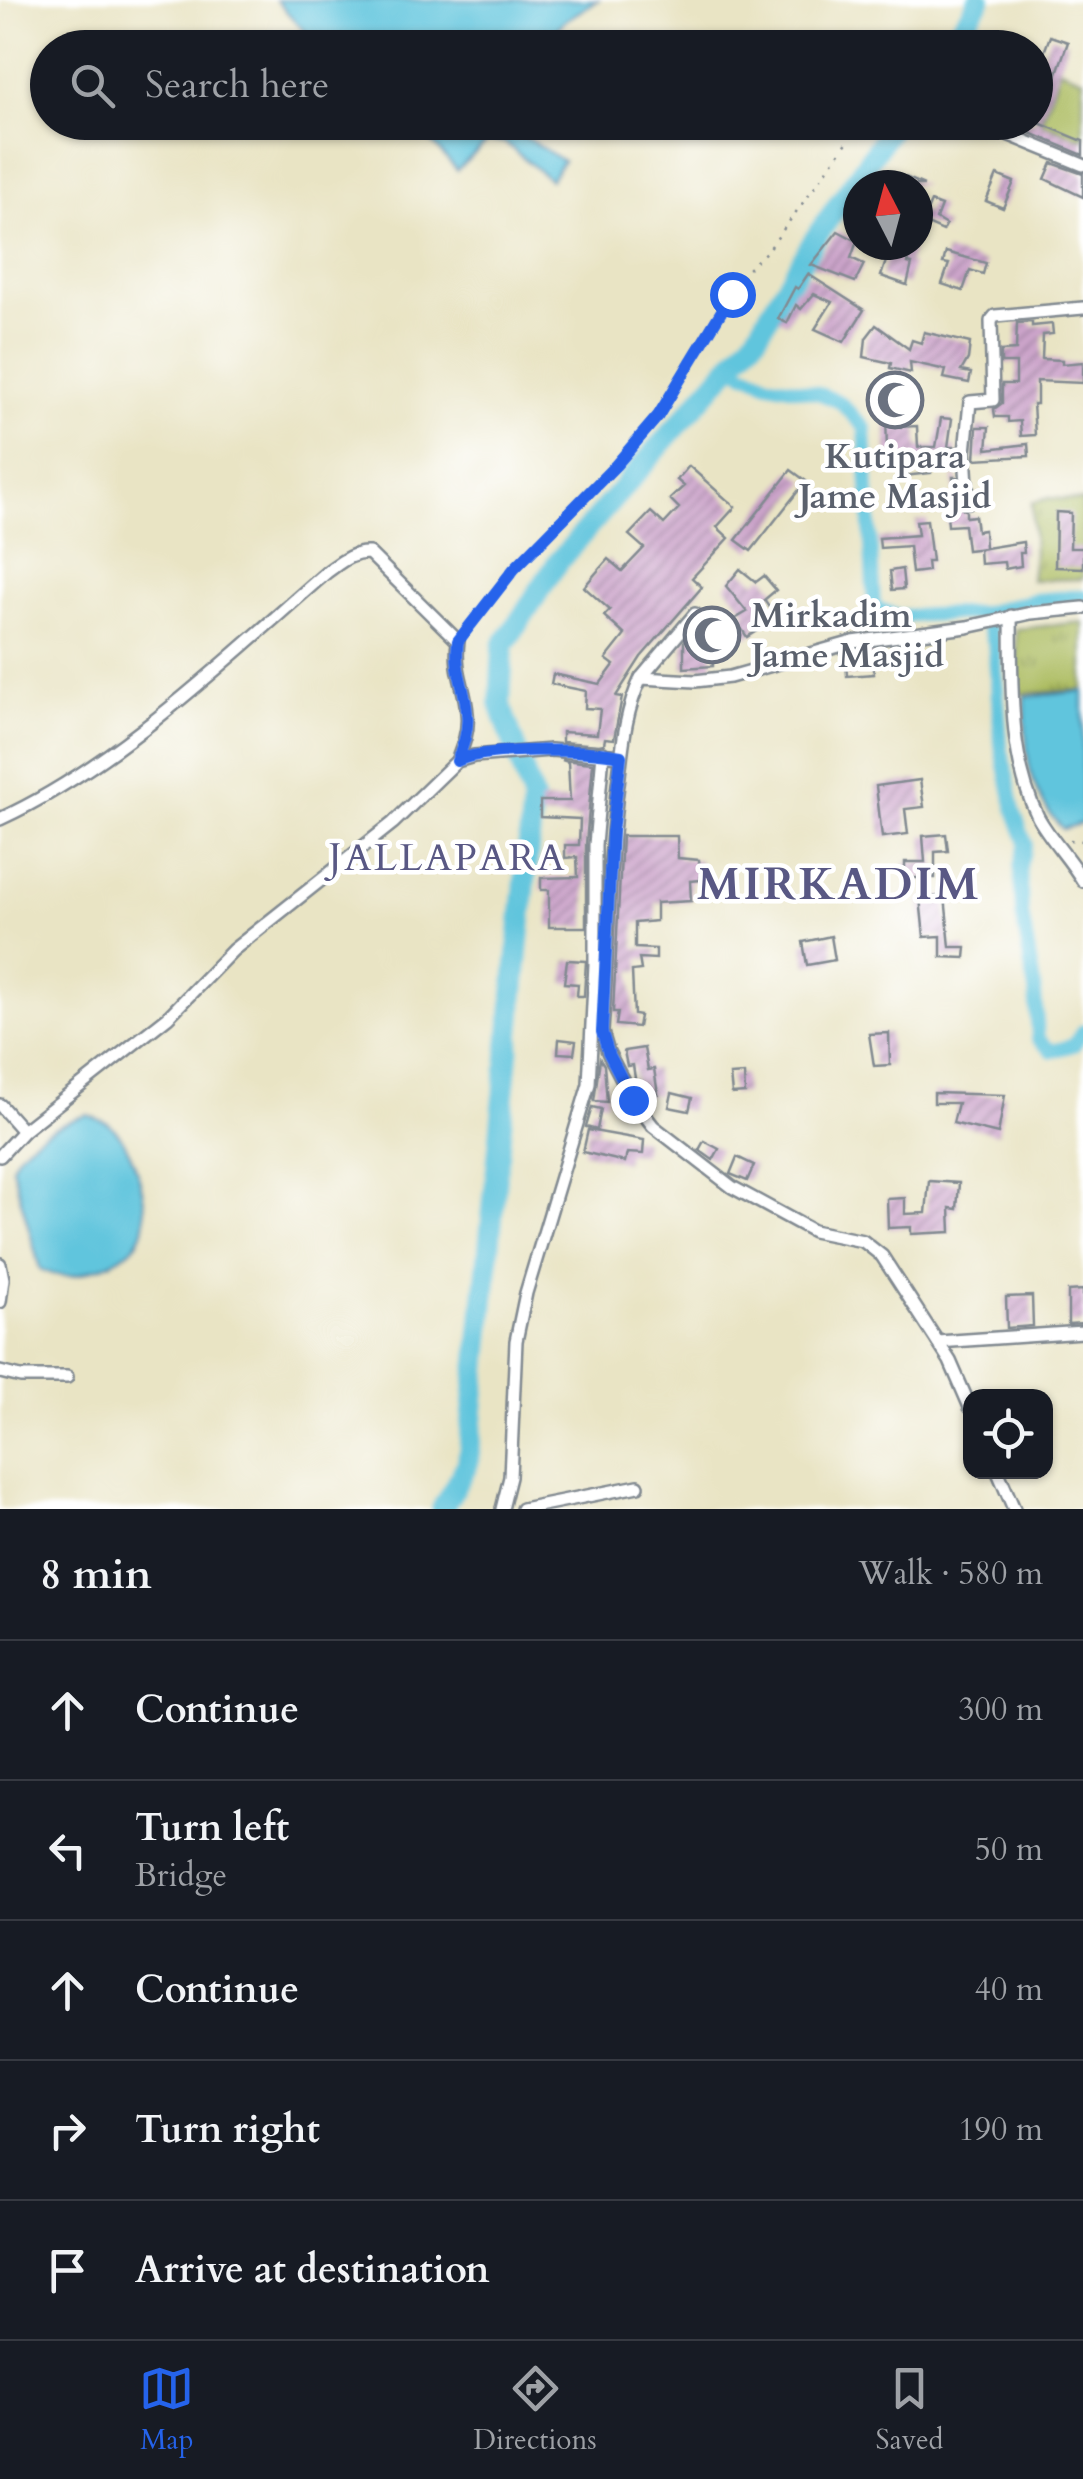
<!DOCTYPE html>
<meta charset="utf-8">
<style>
body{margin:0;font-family:Cardo,serif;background:#20242c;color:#f1f3f6}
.controls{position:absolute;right:30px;bottom:30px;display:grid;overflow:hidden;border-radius:20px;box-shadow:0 2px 8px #0004}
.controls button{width:90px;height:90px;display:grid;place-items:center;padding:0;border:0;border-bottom:2px solid #363941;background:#171b24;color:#f1f3f6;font:50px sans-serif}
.compass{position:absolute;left:843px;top:170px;width:90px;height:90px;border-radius:50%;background:#171b24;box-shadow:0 2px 8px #0004;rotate:354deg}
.stop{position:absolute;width:30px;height:30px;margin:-22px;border:8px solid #2563eb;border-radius:50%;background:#fff}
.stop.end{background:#2563eb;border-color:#fff;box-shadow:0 2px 10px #0008}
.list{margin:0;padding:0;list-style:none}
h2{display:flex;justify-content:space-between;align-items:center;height:130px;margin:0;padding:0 40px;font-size:42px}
h2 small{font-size:32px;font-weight:400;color:#9ea1a6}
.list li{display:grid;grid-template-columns:65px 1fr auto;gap:30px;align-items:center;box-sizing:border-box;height:140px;padding:0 40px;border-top:2px solid #363941}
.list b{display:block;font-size:38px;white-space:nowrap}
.list p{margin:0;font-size:32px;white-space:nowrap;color:#9ea1a6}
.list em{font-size:32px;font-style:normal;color:#9ea1a6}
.icon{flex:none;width:55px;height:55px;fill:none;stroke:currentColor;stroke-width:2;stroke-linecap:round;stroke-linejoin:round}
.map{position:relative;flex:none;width:1083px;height:1509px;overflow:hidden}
.search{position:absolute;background:#171b24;box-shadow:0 2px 8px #0004;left:30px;right:30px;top:30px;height:110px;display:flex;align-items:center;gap:25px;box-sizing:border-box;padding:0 35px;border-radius:55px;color:#9ea1a6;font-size:38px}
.sheet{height:830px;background:#171b24}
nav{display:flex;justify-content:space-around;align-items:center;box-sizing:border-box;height:140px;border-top:2px solid #363941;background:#171b24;font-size:28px;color:#9ea1a6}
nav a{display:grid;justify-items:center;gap:5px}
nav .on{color:#2563eb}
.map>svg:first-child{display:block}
</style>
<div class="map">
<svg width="1083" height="1509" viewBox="0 0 1083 1509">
<defs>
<pattern id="grass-tufts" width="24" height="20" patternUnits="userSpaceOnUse" patternTransform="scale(2.5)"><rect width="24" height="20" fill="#abbb5e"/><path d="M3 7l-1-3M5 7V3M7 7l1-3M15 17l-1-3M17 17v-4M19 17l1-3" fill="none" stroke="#8a9851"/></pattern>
<pattern id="building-hatch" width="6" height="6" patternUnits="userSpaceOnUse" patternTransform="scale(2.5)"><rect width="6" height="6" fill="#cca4ca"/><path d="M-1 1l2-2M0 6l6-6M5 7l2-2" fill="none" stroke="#a586a7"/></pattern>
</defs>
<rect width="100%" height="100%" fill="#fff"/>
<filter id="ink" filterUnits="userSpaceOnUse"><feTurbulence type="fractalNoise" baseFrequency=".01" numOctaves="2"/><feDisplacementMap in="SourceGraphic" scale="20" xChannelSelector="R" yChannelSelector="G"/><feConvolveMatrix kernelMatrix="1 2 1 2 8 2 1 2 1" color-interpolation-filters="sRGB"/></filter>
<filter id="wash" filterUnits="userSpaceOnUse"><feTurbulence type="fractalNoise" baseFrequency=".0048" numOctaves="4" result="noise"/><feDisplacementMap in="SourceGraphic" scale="40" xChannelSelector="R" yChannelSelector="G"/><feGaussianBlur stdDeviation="2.25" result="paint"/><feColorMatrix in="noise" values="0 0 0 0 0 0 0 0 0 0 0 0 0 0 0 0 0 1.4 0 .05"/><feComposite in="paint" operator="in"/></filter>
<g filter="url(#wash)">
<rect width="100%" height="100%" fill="#e9e4c4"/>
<!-- grass -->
<g fill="url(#grass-tufts)" stroke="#63755e" stroke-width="2.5">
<polygon points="1049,498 1083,501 1083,579 1031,580 1034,554 1032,503"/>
<polygon points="1083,622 1083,690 1019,694 1016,629"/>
</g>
<!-- green -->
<polygon fill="#abbb5e" stroke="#63755e" stroke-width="2.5" points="1060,69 1083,78 1083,139 1041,122"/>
<!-- water -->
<g fill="#60c5dd" stroke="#3e7a9e" stroke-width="2.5">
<polygon points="276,0 598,0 566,20 537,48 319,47"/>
<polygon points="414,123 509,123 509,127 563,161 550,180 504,142 488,141 457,170"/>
<path d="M1083 691V823L1063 829C1024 788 1026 751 1025 697Z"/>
<path d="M88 1115C94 1118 105 1121 110 1125 133 1143 157 1216 138 1241 126 1257 110 1264 92 1270 72 1278 58 1278 40 1269L12 1167C21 1140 62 1122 88 1115Z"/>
</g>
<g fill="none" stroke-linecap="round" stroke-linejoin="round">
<!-- canal -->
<g stroke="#60c5dd" stroke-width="14">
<polyline points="730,366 768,383 818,393 840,402 865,428 874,607 898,616 982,613 994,642 1001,746 1014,810 1026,844 1020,866 1022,913 1035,991 1038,1039 1052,1051 1074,1045 1083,1031"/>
<polyline points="982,613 1033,600 1083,596"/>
</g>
<!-- river -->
<g stroke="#60c5dd" stroke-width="22">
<polyline points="947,48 980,0"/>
<polyline points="442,1509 468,1463 533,799 500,704 503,646 558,562 757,335 814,240 895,122"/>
</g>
</g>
<g id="blocks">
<!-- building -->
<g fill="url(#building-hatch)">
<polygon points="989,32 1014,48 978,48"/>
<polygon points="1050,36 1068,42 1039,123 1083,141 1083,155 1004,122 1036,122 1036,74"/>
<polygon points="1052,163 1083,174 1083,197 1045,179"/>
<polygon points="891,171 924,185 897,185 887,181"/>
<polygon points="997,175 1014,182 1003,208 986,201"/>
<polygon points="931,202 941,206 936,219 946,225 943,231 918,220 918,209 926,214"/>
<polygon points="838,231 857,241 851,258 864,264 855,282 811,265"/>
<polygon points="891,246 912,251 908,263 912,264 907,285 881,276"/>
<polygon points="946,252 986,263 983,274 970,270 963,291 942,284 949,264 943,263"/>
<polygon points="808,274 864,310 844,342 815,329 832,302 814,294 801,309 796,305 787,323 778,319 795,287 798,289"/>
<polygon points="1032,322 1032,326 1052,324 1053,334 1043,335 1042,359 1062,360 1062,364 1083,362 1083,383 1037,381 1037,404 1033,404 1035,435 1021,436 1020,421 1008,422 1008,417 995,417 994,409 1002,403 1002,384 1016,384 1016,363 1001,363 1001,351 1016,350 1017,323"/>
<polygon points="876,325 909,349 912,340 921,343 924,332 970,343 968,359 961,371 971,373 969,383 944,378 946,370 910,362 911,373 890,368 891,363 864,357 866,338"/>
<polygon points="897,390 900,427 917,426 918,447 936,447 941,418 952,419 948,447 956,447 956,458 929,458 931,473 903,476 901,453 887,454 886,410 883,410 882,391"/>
<polygon points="977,427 989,427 987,449 1028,444 1029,456 975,459"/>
<polygon points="689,466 735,507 717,527 729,538 692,578 702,587 641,657 616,696 622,697 614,739 605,738 604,744 599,745 562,742 562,732 597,734 600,709 585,708 586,691 551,684 553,674 600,684 614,665 606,659 625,635 604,616 610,610 584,587 608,559 622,571 644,548 629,535 651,512 664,524 679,508 670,499 684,486 677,480"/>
<polygon points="791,470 806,481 751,551 736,540"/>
<polygon points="953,477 957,477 960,506 966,511 966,517 975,516 977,531 984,530 985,548 967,550 964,525 948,526 946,501 955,500"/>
<polygon points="1056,512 1071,513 1070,548 1083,548 1083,568 1055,567"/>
<polygon points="927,520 932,561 927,561 928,571 912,573 909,546 880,548 879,538 918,535 916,521"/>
<polygon points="1023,542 1024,553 1020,553 1021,566 1005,569 1004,562 980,564 979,549"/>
<polygon points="740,569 756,582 764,576 776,590 764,600 773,613 755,625 758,630 747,637 735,619 747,612 726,586"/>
<polygon points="902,569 904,589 892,590 890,571"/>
<polygon points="712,635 713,666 684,668 684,642 687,638"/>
<polygon points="871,650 874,674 847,676 846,662 859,661 858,651"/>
<polygon points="562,760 593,763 586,844 586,927 549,927 549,890 541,890 541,878 578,877 577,857 565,858 565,845 579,845 580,819 540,817 540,801 570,801 568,762"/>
<polygon points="920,780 924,807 905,809 908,834 882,837 876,786"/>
<polygon points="946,834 948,851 935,852 935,878 905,878 905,862 925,862 923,836"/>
<polygon points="622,836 677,836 678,858 699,860 701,880 690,881 691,901 656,903 656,921 635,923 635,948 656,949 656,959 639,958 641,970 632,971 634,1015 640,1016 638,1027 616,1025 618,1012 613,1012"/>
<polygon points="945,896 950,947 966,947 965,958 941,957 941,936 924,937 920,898"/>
<polygon points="831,936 835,960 807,965 803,942"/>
<polygon points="567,960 586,961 584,996 577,996 578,984 564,983"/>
<polygon points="889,1033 890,1065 874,1066 869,1034"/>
<polygon points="559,1039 576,1041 574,1054 558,1053"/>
<polygon points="644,1048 648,1070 654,1069 658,1094 642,1096 636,1085 633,1065 627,1066 624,1051"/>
<polygon points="600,1059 604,1065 607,1102 594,1101"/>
<polygon points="744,1074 745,1093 732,1094 730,1075"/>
<polygon points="672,1093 692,1098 689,1111 669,1107"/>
<polygon points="934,1093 1005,1095 998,1134 953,1123 958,1103 934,1103"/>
<polygon points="592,1107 601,1109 597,1130 586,1127"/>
<polygon points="588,1130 644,1140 643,1154 627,1153 625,1162 583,1152"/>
<polygon points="704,1141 719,1149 713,1160 699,1150"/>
<polygon points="737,1157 754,1165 747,1181 730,1174"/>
<polygon points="929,1181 959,1183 957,1209 950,1208 951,1232 911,1234 911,1227 888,1228 887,1199 905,1198 905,1214 926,1213"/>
<polygon points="1083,1290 1083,1323 1068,1324 1068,1291"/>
<polygon points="1032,1296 1033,1326 1007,1328 1006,1297"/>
</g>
</g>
</g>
<g filter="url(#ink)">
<use href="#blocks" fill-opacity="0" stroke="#828a91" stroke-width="2.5"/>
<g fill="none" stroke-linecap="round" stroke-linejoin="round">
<!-- minor casing -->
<g stroke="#828a91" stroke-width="16">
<g id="minor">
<polyline points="978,122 1083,165"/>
<polyline points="968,502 965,452 970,402 993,400 991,321 995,316 1083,308"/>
<path d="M1011 616C1012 681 1008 757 1038 817 1050 839 1070 859 1083 881"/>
<polyline points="641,678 695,614"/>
<path d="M0 819C118 765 229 657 327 572 341 562 352 552 369 553L458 641C454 673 465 685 467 713 469 730 463 746 457 761"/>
<polyline points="0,1105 23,1131"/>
<polyline points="0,1156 23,1131 168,1017 233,950 393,823 457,761 474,756 551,750 621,756"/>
<polyline points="0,1264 3,1279 0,1302"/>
<polyline points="938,1342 1083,1332"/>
<polyline points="0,1372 21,1377 67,1377"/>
<path d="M970 1407 950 1361 882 1256 863 1241 813 1231 732 1187 653 1126 633 1100 608 1052 602 1032C608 947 608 861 619 776 623 741 626 710 641 678L695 681 730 677 853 642 967 627 1031 613 1083 608"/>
<polyline points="998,1472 1014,1509"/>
<polyline points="502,1509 510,1477 516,1341 526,1293 589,1084 595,964 595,845 603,753"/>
<polyline points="522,1509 638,1486"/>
</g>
</g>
<!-- path -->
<g stroke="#828a91" stroke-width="2.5" stroke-dasharray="2.5 8" stroke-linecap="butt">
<polyline points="465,631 514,569 617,465 659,416 745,272 769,249 862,122"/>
<polyline points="1070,840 1083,841"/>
</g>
<!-- minor -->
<use href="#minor" stroke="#fff" stroke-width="11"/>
</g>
</g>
<g fill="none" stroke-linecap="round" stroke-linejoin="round" filter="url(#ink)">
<!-- route -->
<path stroke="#2563eb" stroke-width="12" d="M633 1100 608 1052 602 1032 612 832 621 756C586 750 488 746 457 761 463 746 469 730 467 713 465 685 454 673 458 641L514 569 616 465 658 416 732 294"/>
</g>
<!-- icons -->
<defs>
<g id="mosque-ring" transform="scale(2.875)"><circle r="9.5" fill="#fff" stroke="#6b7280" stroke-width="1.5"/><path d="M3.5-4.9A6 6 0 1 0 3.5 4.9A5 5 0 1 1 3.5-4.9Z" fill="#6b7280"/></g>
</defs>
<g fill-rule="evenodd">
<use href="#mosque-ring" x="895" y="400"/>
<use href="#mosque-ring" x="712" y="635"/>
</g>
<g text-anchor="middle" stroke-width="9" stroke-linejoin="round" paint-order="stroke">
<!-- worship labels -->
<g font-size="35" font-weight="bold" fill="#5b616d" stroke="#fff">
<text x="895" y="468">Kutipara<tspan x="895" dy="40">Jame Masjid</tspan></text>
<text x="751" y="627" text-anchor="start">Mirkadim<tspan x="751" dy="40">Jame Masjid</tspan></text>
</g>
<!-- neighbourhood labels -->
<g font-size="38" letter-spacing="2.5" fill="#595884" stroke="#fff">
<text x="448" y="870">JALLAPARA</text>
</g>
<!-- district labels -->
<g font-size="45" font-weight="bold" letter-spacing="2.5" fill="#595884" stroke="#fff">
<text x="839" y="899">MIRKADIM</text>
</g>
</g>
</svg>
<div class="controls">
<button><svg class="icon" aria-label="locate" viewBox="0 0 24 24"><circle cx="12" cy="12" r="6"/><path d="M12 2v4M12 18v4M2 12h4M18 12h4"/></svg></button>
</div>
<svg class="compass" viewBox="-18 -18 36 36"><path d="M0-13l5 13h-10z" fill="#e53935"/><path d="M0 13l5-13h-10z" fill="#9ea1a6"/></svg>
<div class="stop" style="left:732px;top:294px"></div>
<div class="stop end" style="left:633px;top:1100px"></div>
<div class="search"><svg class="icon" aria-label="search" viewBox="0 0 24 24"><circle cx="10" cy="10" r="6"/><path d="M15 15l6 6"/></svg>Search here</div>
</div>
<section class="sheet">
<h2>8 min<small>Walk · 580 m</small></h2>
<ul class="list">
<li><svg class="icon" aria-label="ahead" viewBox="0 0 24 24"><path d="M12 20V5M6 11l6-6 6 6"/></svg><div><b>Continue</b></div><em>300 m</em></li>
<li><svg class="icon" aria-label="left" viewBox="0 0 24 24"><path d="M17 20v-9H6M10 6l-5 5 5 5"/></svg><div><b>Turn left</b><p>Bridge</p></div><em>50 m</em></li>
<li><svg class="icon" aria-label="ahead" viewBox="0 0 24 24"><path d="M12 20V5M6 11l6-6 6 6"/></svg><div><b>Continue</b></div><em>40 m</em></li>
<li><svg class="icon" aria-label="right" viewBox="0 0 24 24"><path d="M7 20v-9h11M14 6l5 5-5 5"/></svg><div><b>Turn right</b></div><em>190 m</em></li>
<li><svg class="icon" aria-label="arrive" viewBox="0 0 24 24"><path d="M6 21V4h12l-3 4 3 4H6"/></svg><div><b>Arrive at destination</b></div></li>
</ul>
</section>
<nav>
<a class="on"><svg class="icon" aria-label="map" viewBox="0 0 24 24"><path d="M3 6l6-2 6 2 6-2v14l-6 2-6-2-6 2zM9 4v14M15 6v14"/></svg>Map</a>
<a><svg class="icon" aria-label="directions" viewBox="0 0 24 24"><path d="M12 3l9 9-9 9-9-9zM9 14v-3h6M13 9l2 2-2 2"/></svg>Directions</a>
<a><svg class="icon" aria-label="saved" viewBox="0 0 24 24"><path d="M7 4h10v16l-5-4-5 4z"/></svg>Saved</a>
</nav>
